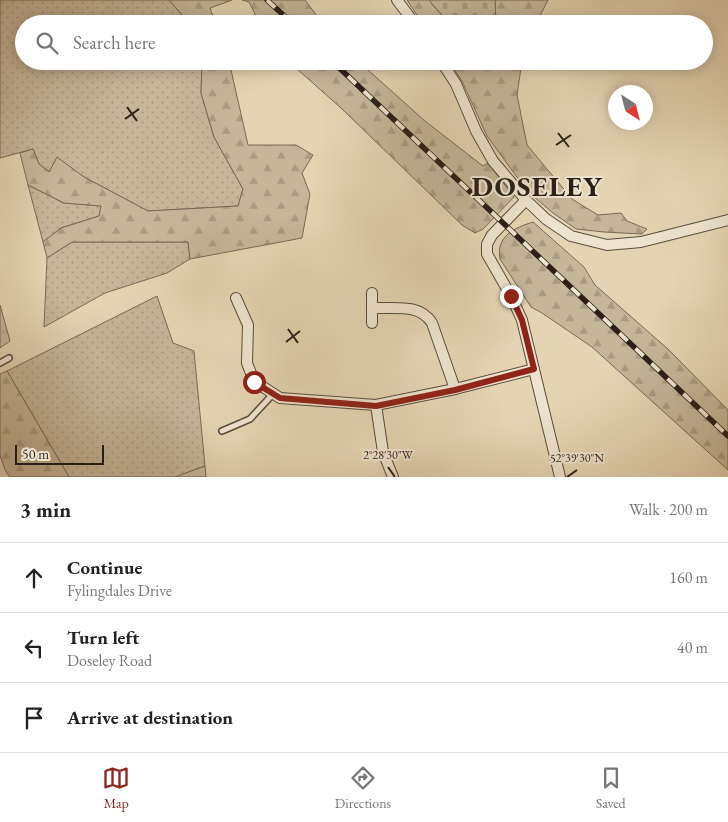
<!DOCTYPE html>
<meta charset="utf-8">
<style>
body{margin:0;font-family:"EB Garamond",serif;background:#f6f6f6;color:#222}
.compass{position:absolute;left:608px;top:85px;width:45px;height:45px;border-radius:50%;background:#fff;box-shadow:0 2px 12px #0003;rotate:144deg}
.scale{position:absolute;left:15px;bottom:12px;width:89px;box-sizing:border-box;padding-left:5px;border:2px solid #2a1f18;border-top:0;font-size:14px;line-height:18px;white-space:nowrap;color:#2a1f18;-webkit-text-stroke:4px #eee3ce;paint-order:stroke}
.stop{position:absolute;width:15px;height:15px;margin:-11px;border:4px solid #8f2418;border-radius:50%;background:#fff}
.stop.end{background:#8f2418;border-color:#fff;box-shadow:0 1px 5px #0008}
.list{margin:0;padding:0;list-style:none}
h2{display:flex;justify-content:space-between;align-items:center;height:65px;margin:0;padding:0 20px;font-size:21px}
h2 small{font-size:16px;font-weight:400;color:#767676}
.list li{display:grid;grid-template-columns:32px 1fr auto;gap:15px;align-items:center;box-sizing:border-box;height:70px;padding:0 20px;border-top:1px solid #e0e0e0}
.list b{display:block;font-size:19px;white-space:nowrap}
.list p{margin:0;font-size:16px;white-space:nowrap;color:#767676}
.list em{font-size:16px;font-style:normal;color:#767676}
.icon{flex:none;width:28px;height:28px;fill:none;stroke:currentColor;stroke-width:2;stroke-linecap:round;stroke-linejoin:round}
.map{position:relative;flex:none;width:728px;height:477px;overflow:hidden}
.search{position:absolute;background:#fff;box-shadow:0 2px 12px #0003;left:15px;right:15px;top:15px;height:55px;display:flex;align-items:center;gap:12px;box-sizing:border-box;padding:0 18px;border-radius:28px;color:#767676;font-size:19px}
.sheet{height:275px;background:#fff}
nav{display:flex;justify-content:space-around;align-items:center;box-sizing:border-box;height:70px;border-top:1px solid #e0e0e0;background:#fff;font-size:14px;color:#767676}
nav a{display:grid;justify-items:center;gap:2px}
nav .on{color:#8f2418}
.map>svg:first-child{display:block}
</style>
<div class="map">
<svg width="728" height="477" viewBox="0 0 728 477">
<defs>
<pattern id="grass-dots" width="8" height="8" patternUnits="userSpaceOnUse" patternTransform="scale(1.25)"><rect width="8" height="8" fill="#c5b599"/><path d="M2 2h.1M6 6h.1" fill="none" stroke="#a99b83" stroke-width="1.8" stroke-linecap="round"/></pattern>
<pattern id="forest-firs" width="22" height="20" patternUnits="userSpaceOnUse" patternTransform="scale(1.25)"><rect width="22" height="20" fill="#c5b599"/><path d="M5 1l3.5 6h-7zM16 11l3.5 6h-7z" fill="#a99b83"/></pattern>
<pattern id="cemetery-stones" width="16" height="16" patternUnits="userSpaceOnUse" patternTransform="scale(1.25)"><rect width="16" height="16" fill="#c5b599"/><path d="M2 7V4a2 2 0 0 1 4 0v3zM10 15v-3a2 2 0 0 1 4 0v3z" fill="#a99b83"/></pattern>
<pattern id="park-tufts" width="24" height="20" patternUnits="userSpaceOnUse" patternTransform="scale(1.25)"><rect width="24" height="20" fill="#c5b599"/><path d="M3 7l-1-3M5 7V3M7 7l1-3M15 17l-1-3M17 17v-4M19 17l1-3" fill="none" stroke="#a99b83"/></pattern>
</defs>
<rect width="100%" height="100%" fill="#e5d4b3"/>
<filter id="stains"><feTurbulence type="fractalNoise" baseFrequency=".004" numOctaves="4"/><feColorMatrix values="0 0 0 0 .2 0 0 0 0 .09 0 0 0 0 .02 0 0 0 .5 -.17"/></filter>
<radialGradient id="worn" r=".72"><stop offset=".6" stop-color="#630" stop-opacity="0"/><stop offset="1" stop-color="#630" stop-opacity=".3"/></radialGradient>
<!-- grass -->
<g fill="url(#grass-dots)" stroke="#786a58">
<polygon points="0,0 169,0 190,24 24,24 24,61 202,61 201,93 214,137 243,189 238,206 148,211 84,177 57,158 50,172 39,164 33,149 0,158"/>
<polygon points="28,185 64,203 102,206 99,216 61,228 43,242"/>
<polygon points="72,242 188,242 190,259 167,273 105,293 44,327 47,258"/>
<polygon points="157,296 173,343 194,351 205,466 175,477 69,477 7,371"/>
</g>
<!-- forest -->
<g fill="url(#forest-firs)" stroke="#786a58">
<polygon points="169,0 232,0 210,8 216,24 190,24"/>
<polygon points="242,0 305,0 323,24 260,24 249,2"/>
<polygon points="407,0 430,0 431,3 446,20 447,24 423,24"/>
<polygon points="495,0 548,0 536,24 496,24"/>
<polygon points="202,61 229,61 248,145 296,145 313,155 302,173 310,194 302,238 190,259 188,242 72,242 47,258 43,242 61,228 99,216 101,206 64,203 28,185 20,153 33,149 39,164 49,172 57,157 84,177 148,211 238,206 243,189 214,137 201,93"/>
<polygon points="288,61 358,61 425,121 483,166 488,163 514,197 483,229 475,233 462,225 341,108"/>
<polygon points="449,61 522,61 517,95 527,145 572,199 598,215 621,213 627,221 647,229 642,234 604,232 576,229 553,213 527,191 487,136 462,81"/>
<path d="M533 222 584 267 595 285 669 350 728 410V470L592 347 542 313 531 307 500 259C496 236 514 228 533 222Z"/>
<polygon points="7,371 69,477 10,477 5,470 0,455 0,374"/>
<polygon points="205,466 206,477 175,477"/>
</g>
<!-- cemetery -->
<polygon fill="url(#cemetery-stones)" stroke="#786a58" points="430,0 495,0 496,24 447,24 446,19 431,3"/>
<!-- park -->
<polygon fill="url(#park-tufts)" stroke="#786a58" points="0,305 10,341 0,348"/>
<g fill="none" stroke-linecap="round" stroke-linejoin="round">
<!-- lane casing -->
<g stroke="#594c3f" stroke-width="8">
<g id="lane">
<polyline points="0,363 9,358"/>
<polyline points="222,431 250,419 273,394"/>
</g>
</g>
<!-- street casing -->
<g stroke="#594c3f" stroke-width="12">
<g id="street">
<polyline points="397,0 415,24"/>
<polyline points="441,61 456,84 476,131 493,161 526,200 546,219 571,236 607,245 641,242 728,220"/>
<polyline points="526,200 492,235 487,244 487,254 511,296 522,320 560,477"/>
<polyline points="236,298 248,325 247,363 254,381 280,398 376,405 455,389 534,369"/>
<path d="M372 308C395 309 419 303 432 323L455 389"/>
<polyline points="372,323 372,293"/>
<polyline points="376,405 383,452 393,477"/>
</g>
</g>
<!-- lane -->
<use href="#lane" stroke="#eee3ce" stroke-width="5"/>
<!-- street -->
<use href="#street" stroke="#eee3ce" stroke-width="10"/>
<!-- rail casing -->
<g stroke="#2a1f18" stroke-width="5.5">
<g id="rail">
<polyline points="267,0 293,24"/>
<polyline points="332,61 728,436"/>
</g>
</g>
<!-- rail -->
<use href="#rail" stroke="#eee3ce" stroke-width="4" stroke-dasharray="11" stroke-linecap="butt"/>
</g>
<g fill="none" stroke-linecap="round" stroke-linejoin="round">
<!-- route -->
<polyline stroke="#8f2418" stroke-width="6" points="254,382 280,398 376,406 455,390 534,369 522,320 511,296"/>
</g>
<!-- ticks -->
<path fill="none" stroke="#2a1f18" stroke-width="2" d="M127 107 137 121M125 119 139 109M558 133 569 147M556 145 571 135M288 329 298 343M286 342 300 331M388 467 395 477M567 477 577 470"/>
<g text-anchor="middle" stroke-width="4" stroke-linejoin="round" paint-order="stroke">
<!-- district labels -->
<g font-size="28" font-weight="bold" letter-spacing="1" fill="#2a1f18" stroke="#eee3ce">
<text x="537" y="196">DOSELEY</text>
</g>
</g>
<g font-size="12" text-anchor="middle" fill="#2a1f18" stroke="#eee3ce" stroke-width="4" stroke-linejoin="round" paint-order="stroke">
<text x="388" y="459">2°28'30"W</text>
<text x="577" y="462">52°39'30"N</text>
</g>
<rect width="100%" height="100%" filter="url(#stains)"/>
<rect width="100%" height="100%" fill="url(#worn)"/>
</svg>
<svg class="compass" viewBox="-18 -18 36 36"><path d="M0-13l5 13h-10z" fill="#e53935"/><path d="M0 13l5-13h-10z" fill="#767676"/></svg>
<div class="scale">50 m</div>
<div class="stop" style="left:254px;top:382px"></div>
<div class="stop end" style="left:511px;top:296px"></div>
<div class="search"><svg class="icon" aria-label="search" viewBox="0 0 24 24"><circle cx="10" cy="10" r="6"/><path d="M15 15l6 6"/></svg>Search here</div>
</div>
<section class="sheet">
<h2>3 min<small>Walk · 200 m</small></h2>
<ul class="list">
<li><svg class="icon" aria-label="ahead" viewBox="0 0 24 24"><path d="M12 20V5M6 11l6-6 6 6"/></svg><div><b>Continue</b><p>Fylingdales Drive</p></div><em>160 m</em></li>
<li><svg class="icon" aria-label="left" viewBox="0 0 24 24"><path d="M17 20v-9H6M10 6l-5 5 5 5"/></svg><div><b>Turn left</b><p>Doseley Road</p></div><em>40 m</em></li>
<li><svg class="icon" aria-label="arrive" viewBox="0 0 24 24"><path d="M6 21V4h12l-3 4 3 4H6"/></svg><div><b>Arrive at destination</b></div></li>
</ul>
</section>
<nav>
<a class="on"><svg class="icon" aria-label="map" viewBox="0 0 24 24"><path d="M3 6l6-2 6 2 6-2v14l-6 2-6-2-6 2zM9 4v14M15 6v14"/></svg>Map</a>
<a><svg class="icon" aria-label="directions" viewBox="0 0 24 24"><path d="M12 3l9 9-9 9-9-9zM9 14v-3h6M13 9l2 2-2 2"/></svg>Directions</a>
<a><svg class="icon" aria-label="saved" viewBox="0 0 24 24"><path d="M7 4h10v16l-5-4-5 4z"/></svg>Saved</a>
</nav>
